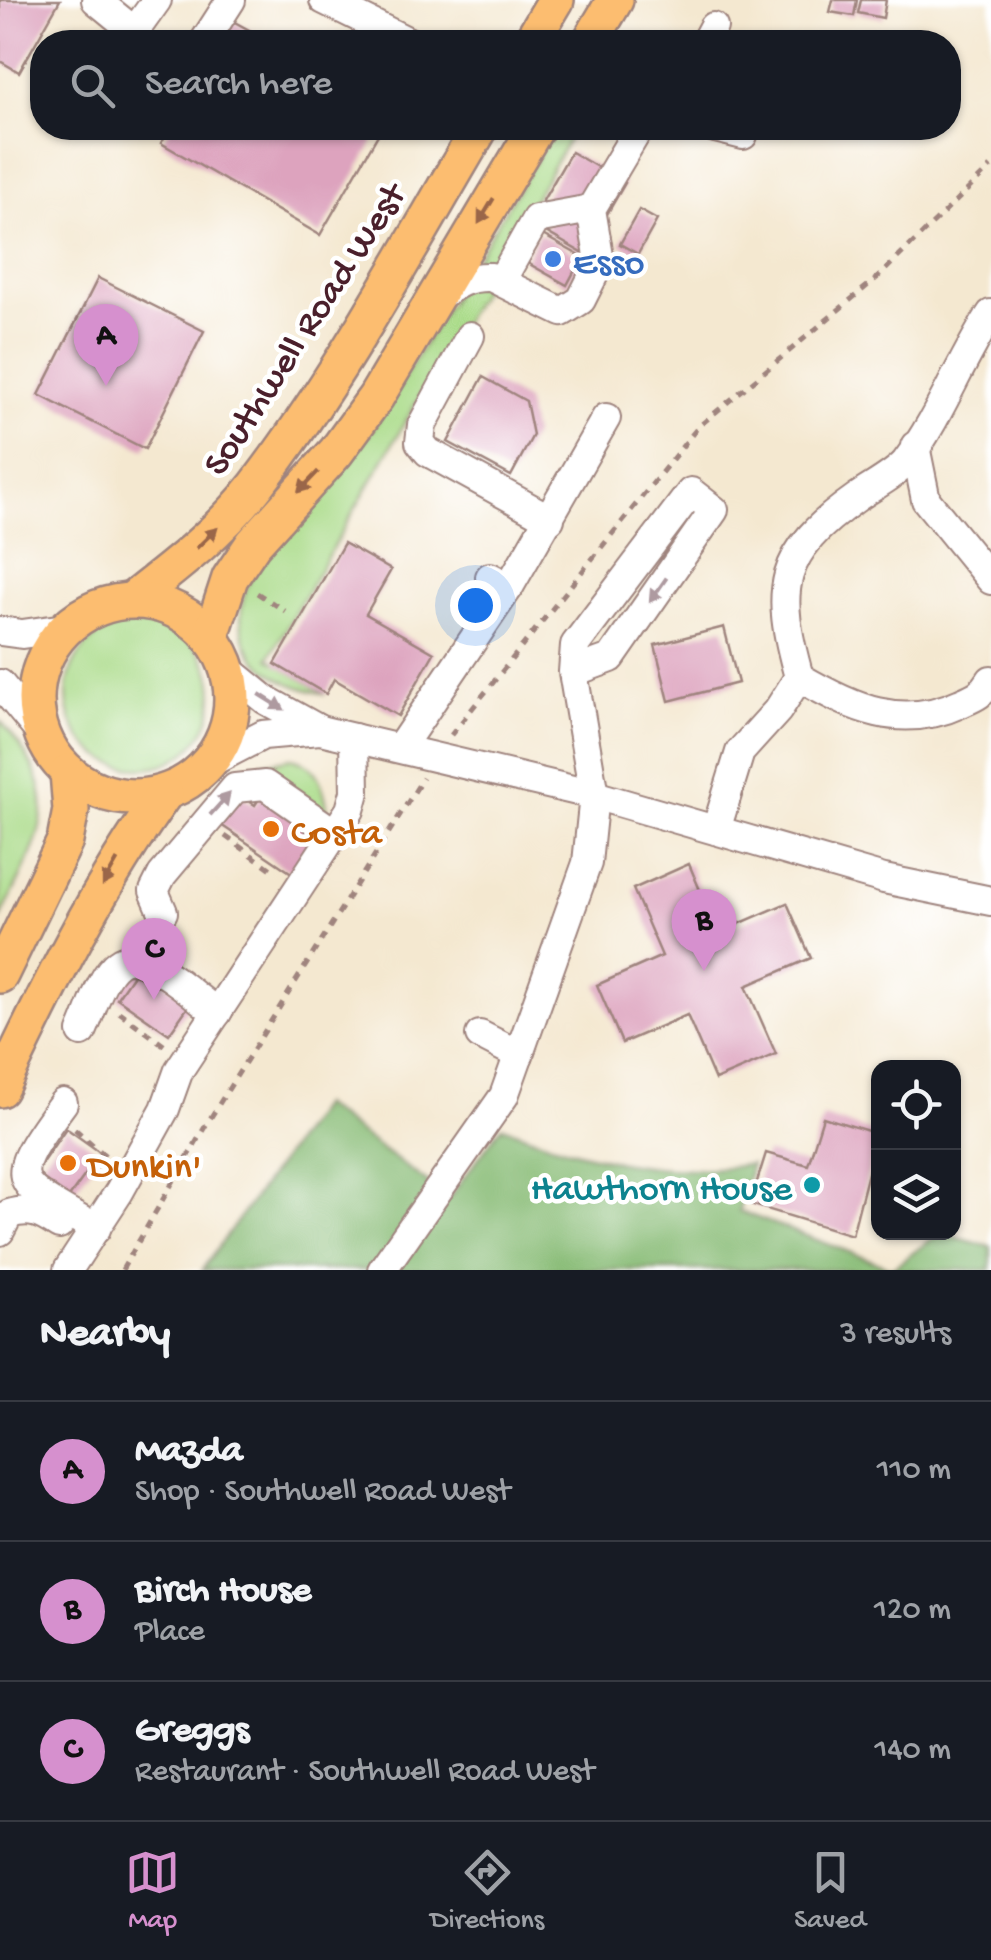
<!DOCTYPE html>
<meta charset="utf-8">
<style>
body{margin:0;font-family:"Gochi Hand",sans-serif;background:#20242c;color:#f1f3f6}
.controls{position:absolute;right:30px;bottom:30px;display:grid;overflow:hidden;border-radius:20px;box-shadow:0 2px 8px #0004}
.controls button{width:90px;height:90px;display:grid;place-items:center;padding:0;border:0;border-bottom:2px solid #363941;background:#171b24;color:#f1f3f6;font:50px sans-serif}
.you{position:absolute;left:475px;top:605px;width:35px;height:35px;margin:-25px;border:8px solid #fff;border-radius:50%;background:#1a73e8;box-shadow:0 0 0 15px #1a73e833}
.badge{display:grid;place-items:center;width:65px;height:65px;border-radius:50%;background:#d690ce;color:#111;font-size:32px;font-weight:700}
.pin{position:absolute;translate:-50% -82px;filter:drop-shadow(0 2px 5px #0008)}
.pin::after{content:'';position:absolute;top:52px;width:35px;height:30px;background:inherit;clip-path:polygon(0 0,100% 0,50% 100%)}
.list{margin:0;padding:0;list-style:none}
h2{display:flex;justify-content:space-between;align-items:center;height:130px;margin:0;padding:0 40px;font-size:42px}
h2 small{font-size:32px;font-weight:400;color:#9ea1a6}
.list li{display:grid;grid-template-columns:65px 1fr auto;gap:30px;align-items:center;box-sizing:border-box;height:140px;padding:0 40px;border-top:2px solid #363941}
.list b{display:block;font-size:38px;white-space:nowrap}
.list p{margin:0;font-size:32px;white-space:nowrap;color:#9ea1a6}
.list em{font-size:32px;font-style:normal;color:#9ea1a6}
.icon{flex:none;width:55px;height:55px;fill:none;stroke:currentColor;stroke-width:2;stroke-linecap:round;stroke-linejoin:round}
.map{position:relative;flex:none;width:991px;height:1270px;overflow:hidden}
.search{position:absolute;background:#171b24;box-shadow:0 2px 8px #0004;left:30px;right:30px;top:30px;height:110px;display:flex;align-items:center;gap:25px;box-sizing:border-box;padding:0 35px;border-radius:40px;color:#9ea1a6;font-size:38px}
.sheet{height:550px;background:#171b24}
nav{display:flex;justify-content:space-around;align-items:center;box-sizing:border-box;height:140px;border-top:2px solid #363941;background:#171b24;font-size:28px;color:#9ea1a6}
nav a{display:grid;justify-items:center;gap:5px}
nav .on{color:#d690ce}
.map>svg:first-child{display:block}
</style>
<div class="map">
<svg width="991" height="1270" viewBox="0 0 991 1270">
<rect width="100%" height="100%" fill="#fff"/>
<filter id="ink" filterUnits="userSpaceOnUse"><feTurbulence type="fractalNoise" baseFrequency=".01" numOctaves="2"/><feDisplacementMap in="SourceGraphic" scale="20" xChannelSelector="R" yChannelSelector="G"/><feConvolveMatrix kernelMatrix="1 2 1 2 8 2 1 2 1" color-interpolation-filters="sRGB"/></filter>
<filter id="wash" filterUnits="userSpaceOnUse"><feTurbulence type="fractalNoise" baseFrequency=".0048" numOctaves="4" result="noise"/><feDisplacementMap in="SourceGraphic" scale="40" xChannelSelector="R" yChannelSelector="G"/><feGaussianBlur stdDeviation="2.25" result="paint"/><feColorMatrix in="noise" values="0 0 0 0 0 0 0 0 0 0 0 0 0 0 0 0 0 1.4 0 .05"/><feComposite in="paint" operator="in"/></filter>
<g filter="url(#wash)">
<rect width="100%" height="100%" fill="#f4e8d0"/>
<!-- green -->
<g fill="#aadb89" stroke="#7a7d5a" stroke-width="2.5">
<path d="M555 128H575L269 658 326 694C276 685 231 657 243 600 252 557 297 527 324 494 365 446 397 389 429 336 471 266 513 197 555 128Z"/>
<circle cx="140" cy="695" r="73"/>
<path d="M0 720C71 802 40 833 0 920Z"/>
<path d="M291 758C318 763 325 788 328 813L269 772 257 770 232 779 263 764Z"/>
</g>
<!-- forest -->
<path fill="#87bb75" stroke="#686d50" stroke-width="2.5" d="M321 1105 449 1198 502 1126C583 1158 664 1179 751 1164L739 1211 892 1268 940 1233 991 1247V1270H202Z"/>
<g id="blocks">
<!-- building -->
<g fill="#dda3be">
<polygon points="0,0 60,0 19,72 0,61"/>
<polygon points="833,0 857,0 854,16 830,12"/>
<polygon points="861,0 886,0 883,18 858,13"/>
<polygon points="231,20 271,42 218,42"/>
<polygon points="170,128 373,128 380,131 320,235 161,143"/>
<polygon points="571,152 625,183 584,254 544,231 556,209 542,202"/>
<polygon points="639,210 657,220 638,254 620,244"/>
<polygon points="539,233 582,257 567,285 524,261"/>
<polygon points="98,278 204,331 145,449 39,395"/>
<polygon points="483,377 526,401 533,435 511,476 448,442"/>
<polygon points="344,543 391,570 366,614 434,653 398,716 334,679 326,694 275,664"/>
<polygon points="724,627 738,683 669,701 655,645"/>
<polygon points="263,793 324,835 296,876 218,823 238,794 255,805"/>
<polygon points="689,864 718,933 787,903 811,958 746,986 776,1054 715,1080 687,1015 622,1043 597,985 662,956 633,889"/>
<polygon points="139,966 192,1001 169,1034 117,998"/>
<polygon points="823,1117 878,1134 852,1235 750,1204 766,1153 808,1165"/>
<polygon points="66,1128 101,1153 69,1197 35,1173"/>
</g>
</g>
</g>
<g filter="url(#ink)">
<use href="#blocks" fill-opacity="0" stroke="#9f847e" stroke-width="2.5"/>
<g fill="none" stroke-linecap="round" stroke-linejoin="round">
<!-- minor casing -->
<g stroke="#9f847e" stroke-width="32">
<g id="minor">
<polyline points="96,0 134,31"/>
<polyline points="324,0 409,42"/>
<polyline points="127,42 157,0"/>
<polyline points="204,42 231,0"/>
<polyline points="705,42 713,27"/>
<polyline points="715,128 743,135"/>
<polyline points="501,281 536,219 591,209"/>
<path d="M436 298C456 284 467 276 491 277L562 312 581 300 600 262 591 209 639 128"/>
<polyline points="470,336 422,425 420,442 428,452 550,519"/>
<polyline points="915,446 926,500 991,580"/>
<polyline points="509,587 606,418"/>
<polyline points="0,631 22,634 65,628"/>
<polyline points="228,669 266,700 320,730 594,795 884,879 991,901"/>
<path d="M799 677C852 708 901 731 961 703 975 697 983 694 991 680"/>
<polyline points="0,684 43,736"/>
<polyline points="400,748 509,587 490,577"/>
<polyline points="209,763 263,735 320,730"/>
<path d="M716 830 740 752 778 710 799 677C774 588 778 553 856 498 871 487 894 476 906 462 940 417 960 361 991 314"/>
<polyline points="163,912 154,891 162,875 235,788 265,785 336,834"/>
<path d="M82 1032C91 1013 101 975 118 963 141 945 197 998 217 1013"/>
<polyline points="480,1035 519,1055"/>
<path d="M63 1103C2 1186 13 1180 96 1229"/>
<path d="M0 1231 9 1214C31 1208 40 1212 59 1225"/>
<polyline points="68,1270 119,1192 165,1109 179,1070 350,810 355,792 354,738"/>
<polyline points="382,1270 504,1096 587,863 594,795 573,672 575,645 691,492 714,510 611,658 573,672"/>
</g>
</g>
<!-- major casing -->
<g stroke="#9f847e" stroke-width="40">
<g id="major">
<polyline points="531,42 556,0"/>
<polyline points="590,42 615,0"/>
<path d="M132 600C177 565 221 531 256 486 342 374 409 248 480 128"/>
<circle cx="134" cy="699" r="98"/>
<polyline points="211,636 230,578 253,544 336,452 376,397 536,128"/>
<polyline points="0,975 65,841 71,810 68,772"/>
<path d="M0 1089C49 986 98 886 165 793"/>
</g>
</g>
<!-- path -->
<g stroke="#9f847e" stroke-width="5" stroke-dasharray="8 8" stroke-linecap="butt">
<polyline points="257,593 285,611"/>
<polyline points="451,735 698,427 878,277 991,167"/>
<polyline points="225,836 277,873"/>
<polyline points="119,1012 165,1046"/>
<polyline points="75,1129 108,1158"/>
<polyline points="122,1270 206,1125 423,778"/>
</g>
<!-- minor -->
<use href="#minor" stroke="#fff" stroke-width="28"/>
<!-- major -->
<use href="#major" stroke="#fcbd6f" stroke-width="35"/>
</g>
<!-- one-way arrows -->
<defs><path id="oneway-solid" d="M-6-.8H1V-3.2L6.5 0L1 3.2V.8H-6Z" transform="scale(2.5)"/></defs>
<g fill="#9a664a">
<use href="#oneway-solid" transform="translate(486 211) rotate(121)"/>
<use href="#oneway-solid" transform="translate(308 482) rotate(134)"/>
<use href="#oneway-solid" transform="translate(207 538) rotate(-44)"/>
<use href="#oneway-solid" transform="translate(110 873) rotate(120)"/>
</g>
<g fill="#ae9aa0">
<use href="#oneway-solid" transform="translate(658 590) rotate(125)"/>
<use href="#oneway-solid" transform="translate(272 702) rotate(32)"/>
<use href="#oneway-solid" transform="translate(220 804) rotate(-48)"/>
</g>
</g>
<!-- markers -->
<circle fill="#3f7fe0" stroke="#fff" stroke-width="4" cx="553" cy="259" r="10"/>
<g fill="#e8710a" stroke="#fff" stroke-width="4">
<circle cx="271" cy="829" r="10"/>
<circle cx="68" cy="1163" r="10"/>
</g>
<circle fill="#0f9aa8" stroke="#fff" stroke-width="4" cx="812" cy="1185" r="10"/>
<g text-anchor="middle" stroke-width="9" stroke-linejoin="round" paint-order="stroke">
<!-- shop labels -->
<g font-size="38" fill="#366cbe" stroke="#fff" text-anchor="start">
<text x="573" y="272">Esso</text>
</g>
<!-- street labels -->
<g font-size="38" fill="#4a1f2b" stroke="#fff">
<text transform="translate(302 328) rotate(-57)" y="13">Southwell Road West</text>
</g>
<!-- food labels -->
<g font-size="38" fill="#c56008" stroke="#fff" text-anchor="start">
<text x="291" y="842">Costa</text>
<text x="88" y="1176">Dunkin'</text>
</g>
<!-- culture labels -->
<g font-size="38" fill="#0d838f" stroke="#fff" text-anchor="end">
<text x="792" y="1198">Hawthorn House</text>
</g>
</g>
</svg>
<div class="controls">
<button><svg class="icon" aria-label="locate" viewBox="0 0 24 24"><circle cx="12" cy="12" r="6"/><path d="M12 2v4M12 18v4M2 12h4M18 12h4"/></svg></button>
<button><svg class="icon" aria-label="layers" viewBox="0 0 24 24"><path d="M12 4l9 5-9 5-9-5zM3 14l9 5 9-5"/></svg></button>
</div>
<div class="you"></div>
<div class="pin badge" style="left:106px;top:386px">A</div>
<div class="pin badge" style="left:704px;top:971px">B</div>
<div class="pin badge" style="left:154px;top:1000px">C</div>
<div class="search"><svg class="icon" aria-label="search" viewBox="0 0 24 24"><circle cx="10" cy="10" r="6"/><path d="M15 15l6 6"/></svg>Search here</div>
</div>
<section class="sheet">
<h2>Nearby<small>3 results</small></h2>
<ul class="list">
<li><span class="badge">A</span><div><b>Mazda</b><p>Shop · Southwell Road West</p></div><em>110 m</em></li>
<li><span class="badge">B</span><div><b>Birch House</b><p>Place</p></div><em>120 m</em></li>
<li><span class="badge">C</span><div><b>Greggs</b><p>Restaurant · Southwell Road West</p></div><em>140 m</em></li>
</ul>
</section>
<nav>
<a class="on"><svg class="icon" aria-label="map" viewBox="0 0 24 24"><path d="M3 6l6-2 6 2 6-2v14l-6 2-6-2-6 2zM9 4v14M15 6v14"/></svg>Map</a>
<a><svg class="icon" aria-label="directions" viewBox="0 0 24 24"><path d="M12 3l9 9-9 9-9-9zM9 14v-3h6M13 9l2 2-2 2"/></svg>Directions</a>
<a><svg class="icon" aria-label="saved" viewBox="0 0 24 24"><path d="M7 4h10v16l-5-4-5 4z"/></svg>Saved</a>
</nav>
